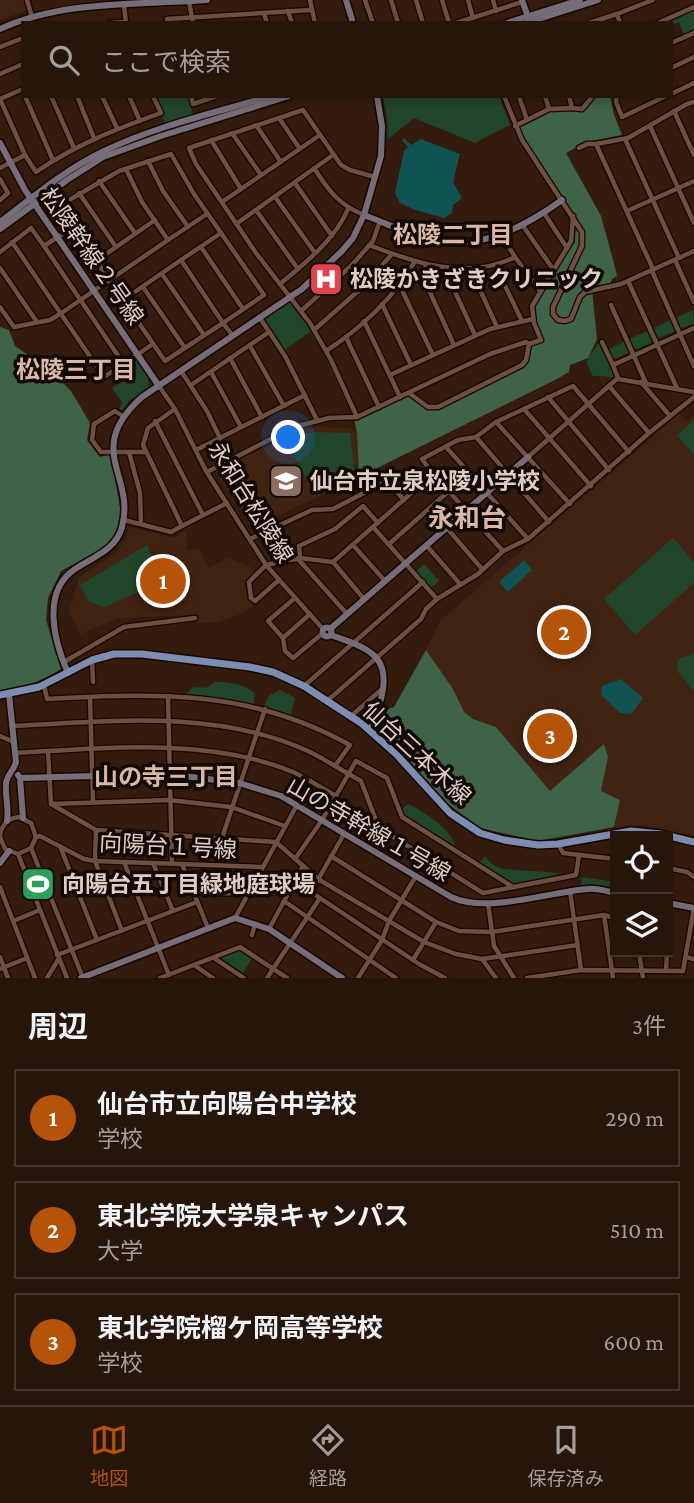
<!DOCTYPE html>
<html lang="ja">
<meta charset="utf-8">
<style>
body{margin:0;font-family:"Crimson Pro","Noto Sans JP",serif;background:#2e1e13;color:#f1f3f6}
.controls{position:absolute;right:21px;bottom:21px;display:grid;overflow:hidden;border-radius:0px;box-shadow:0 4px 10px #0003}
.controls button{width:63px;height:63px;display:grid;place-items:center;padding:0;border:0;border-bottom:2px solid #42342b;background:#26150a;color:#f1f3f6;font:35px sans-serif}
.you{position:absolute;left:289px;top:438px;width:24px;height:24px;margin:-18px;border:5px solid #fff;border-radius:50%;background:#1a73e8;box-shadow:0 0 0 10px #1a73e833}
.badge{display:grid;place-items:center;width:46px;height:46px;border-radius:50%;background:#b45309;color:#fff;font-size:23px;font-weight:700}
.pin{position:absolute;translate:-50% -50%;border:4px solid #fff;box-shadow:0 2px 7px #0006}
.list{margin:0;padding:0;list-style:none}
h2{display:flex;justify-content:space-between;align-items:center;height:91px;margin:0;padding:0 28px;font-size:30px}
h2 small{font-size:23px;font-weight:400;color:#a49f9c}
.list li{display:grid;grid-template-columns:46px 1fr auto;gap:21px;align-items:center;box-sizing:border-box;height:98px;margin:0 14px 14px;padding:0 14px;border:2px solid #42342b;border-radius:0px}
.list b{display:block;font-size:26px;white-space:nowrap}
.list p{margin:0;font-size:23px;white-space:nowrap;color:#a49f9c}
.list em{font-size:23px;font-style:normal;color:#a49f9c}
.icon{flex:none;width:38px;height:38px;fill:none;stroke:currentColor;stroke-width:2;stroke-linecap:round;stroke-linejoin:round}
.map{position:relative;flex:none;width:694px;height:978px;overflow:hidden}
.search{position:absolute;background:#26150a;box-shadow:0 4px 10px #0003;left:21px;right:21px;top:21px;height:77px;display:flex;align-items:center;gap:18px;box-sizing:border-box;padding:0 24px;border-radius:0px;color:#a49f9c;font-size:26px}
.sheet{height:427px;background:#26150a}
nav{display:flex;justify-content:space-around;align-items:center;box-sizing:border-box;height:98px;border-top:2px solid #42342b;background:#26150a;font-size:19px;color:#a49f9c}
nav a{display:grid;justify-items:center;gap:4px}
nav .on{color:#b45309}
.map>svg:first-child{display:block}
</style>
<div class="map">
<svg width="694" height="978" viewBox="0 0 694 978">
<rect width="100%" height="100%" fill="#331c0e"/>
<!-- built -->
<g fill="#412311">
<polygon points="0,0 24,0 28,10 0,20"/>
<polygon points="679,414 687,421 694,415 694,836 643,825 614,827 620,800 601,791 608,757 550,791 496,727 473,719 464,712 453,689 426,650 440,621"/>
<polygon points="317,427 349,428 357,433 359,477 253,528 215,472 222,469 226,471 242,463 240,459 282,440 284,437"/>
<polygon points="129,527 173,538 185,530 187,550 199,548 209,568 229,558 249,566 256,573 244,585 254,606 238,615 217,622 200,623 193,615 119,618 80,634 69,612 79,578 117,551 126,539"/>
</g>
<!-- green -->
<g fill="#21452b">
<polygon points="694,7 694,33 685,37 679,22 671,25 671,23 666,23 665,20"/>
<polygon points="153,96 188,96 193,115 165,123"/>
<polygon points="383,96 499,96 510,125 475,143 414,118 388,139 387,117"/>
<polygon points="290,297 310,323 357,417 354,418 322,351 310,332 282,352 260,318"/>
<polygon points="693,310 694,324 681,328 676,318"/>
<polygon points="672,319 676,328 674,332 658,338 654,328"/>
<polygon points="648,331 652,339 651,343 637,349 633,348 629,339"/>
<polygon points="625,341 629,349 628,353 615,359 611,357 607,350"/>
<polygon points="599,342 613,372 613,377 593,376 586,362"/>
<polygon points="135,355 148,378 149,387 129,401 122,410 120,409 122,402 112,388 120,383 112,371"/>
<polygon points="694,420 694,455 677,435"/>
<polygon points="313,432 350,433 355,473 315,496 287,441"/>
<polygon points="673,538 694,562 694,583 635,635 604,599"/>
<polygon points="147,545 162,581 105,607 89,602 80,585"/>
<polygon points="424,564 439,581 430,588 416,572"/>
<polygon points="694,653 694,691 677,671 678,659"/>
<path d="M214 682C228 682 244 683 255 694L253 705 185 695 193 687 206 688Z"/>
<polygon points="280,690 295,698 291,715 264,706 269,696"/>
<path d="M408 804C425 813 450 827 455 846L405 815 402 809Z"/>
<polygon points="485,856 492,864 503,869 558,873 559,874 514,884 479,863"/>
<polygon points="38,872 47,893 39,897 30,875"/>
<polygon points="582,877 615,882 615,889 581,886"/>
<polygon points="239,950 252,958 242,974 218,958"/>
</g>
<!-- forest -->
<g fill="#3f6348">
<polygon points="593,96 610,96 614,115 622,135 586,142 566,153 601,216 616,271 617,276 612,279 609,287 592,290 597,339 588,358 570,365 569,372 557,379 359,477 357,433 354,418 409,393 428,407 438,407 526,364 529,344 541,340 532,315 540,291 575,242 576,218 530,152 515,126 549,109 584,111"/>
<path d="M0 327 9 330 15 346 52 372 71 391 90 423 87 440 100 457 111 454 120 508V523L113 538 101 550 61 571 48 598 46 620 61 669C42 681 22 688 0 690Z"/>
<polygon points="426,650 453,689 464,712 473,719 496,727 550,791 604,744 608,757 601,791 620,800 614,827 538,841 480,828 447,803 378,730 382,711 394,707"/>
</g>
<!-- water -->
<g fill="#115255">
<polygon points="404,138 411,145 421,139 460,154 453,182 462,198 453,205 452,213 444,218 415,210 400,203 395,193 404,151 408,147 402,140"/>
<polygon points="236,471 243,486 232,491 225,476"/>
<polygon points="524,560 532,570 508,592 499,582"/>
<polygon points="621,679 643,698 631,714 620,713 601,695 602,686"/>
</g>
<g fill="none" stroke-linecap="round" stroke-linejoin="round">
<!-- street casing -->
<g stroke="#1a0500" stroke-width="7">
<g id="street">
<polyline points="27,0 32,17"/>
<polyline points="310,0 315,23"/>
<polyline points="365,0 373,23"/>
<polyline points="391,0 398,23"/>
<polyline points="416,0 423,23"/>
<polyline points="442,0 449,23"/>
<polyline points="468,0 473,18"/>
<polyline points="493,0 496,11"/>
<polyline points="189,1 193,23"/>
<polyline points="124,5 126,23"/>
<polyline points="288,11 292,23"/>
<polyline points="264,13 267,23"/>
<polyline points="617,14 653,0"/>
<polyline points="110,23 126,22"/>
<polyline points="168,23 167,19 311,10"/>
<polyline points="456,23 522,2"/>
<polyline points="589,23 617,14 620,23"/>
<polyline points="658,23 694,7"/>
<polyline points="671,43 694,33"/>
<polyline points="0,47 23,38"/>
<polyline points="671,68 694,57"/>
<polyline points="0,74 23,64"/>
<path d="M23 89 0 99 25 155 36 172C75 145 116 129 161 113L153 96"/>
<polyline points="671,94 694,83"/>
<polyline points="25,96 53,160"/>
<polyline points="51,96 74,148"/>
<polyline points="77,96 94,138"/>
<polyline points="102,96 117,128"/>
<polyline points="129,96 140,121"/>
<polyline points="191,96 193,104 217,96"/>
<polyline points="504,96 522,140 582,232 582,246 553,307 553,314 558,320 565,321 571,319 580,297 585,292 621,284 694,251"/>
<polyline points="519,96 527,120"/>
<polyline points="545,96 549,109"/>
<polyline points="617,96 616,102 622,117 666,96"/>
<polyline points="572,108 582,109 593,96"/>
<polyline points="674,111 694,155"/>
<polyline points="279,118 300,149"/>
<polyline points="256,125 281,162"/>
<polyline points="515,126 549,109 572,108 569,96"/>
<polyline points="650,126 694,223"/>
<polyline points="232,133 261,175"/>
<polyline points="625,139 679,258"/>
<polyline points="211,140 241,189"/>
<polyline points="579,148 587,144 596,144"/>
<polyline points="148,161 163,191 188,227"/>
<polyline points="0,168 25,155"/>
<path d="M314 168C328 190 339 205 364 215"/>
<polyline points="126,169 142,202 168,240 207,214"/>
<polyline points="0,179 8,193 0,200"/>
<polyline points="99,181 135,233"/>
<polyline points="295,183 332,236"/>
<polyline points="79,193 116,247"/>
<polyline points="275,197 315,253"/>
<polyline points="222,202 320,135"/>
<polyline points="256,210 298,269"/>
<polyline points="627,211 694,181"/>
<polyline points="544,213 567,248"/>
<polyline points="236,224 333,155"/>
<polyline points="523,226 553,269"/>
<polyline points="73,227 165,361 223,323 181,260 221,233"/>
<polyline points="502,236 515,257 540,291"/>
<polyline points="12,242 104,377 153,344"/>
<path d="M369 245C415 263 467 281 515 257"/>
<polyline points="44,246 123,363"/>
<polyline points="201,247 243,309"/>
<polyline points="0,252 31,228 44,246 73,227 59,206 119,171 171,154 194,194 264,295 223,323 233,336"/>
<polyline points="675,260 694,302"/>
<polyline points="96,261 155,220"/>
<polyline points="426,265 423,277 454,345"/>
<polyline points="495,265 522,321"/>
<polyline points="0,268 37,322"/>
<polyline points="444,268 475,335"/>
<polyline points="470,268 497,327"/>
<polyline points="653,269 596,144 628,138 687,104 694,102"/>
<polyline points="652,271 694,366"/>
<polyline points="162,274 204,335"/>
<polyline points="628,281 677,388"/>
<path d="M280 284C305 263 335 240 348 209"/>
<polyline points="399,284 433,355"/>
<polyline points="143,287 185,348"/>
<polyline points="123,300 181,260"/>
<polyline points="382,304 411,365"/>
<polyline points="611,305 646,383"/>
<polyline points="0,307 14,327 50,320 60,314 168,240"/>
<polyline points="301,311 352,265 373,241 380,221"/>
<polyline points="260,318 285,356 317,420"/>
<polyline points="364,321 400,397"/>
<polyline points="314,330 365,285 392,254"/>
<polyline points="346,337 379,407"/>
<polyline points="602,342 613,365"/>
<polyline points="250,346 284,406"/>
<path d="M326 351C360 329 395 297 415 261"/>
<polyline points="230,358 262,417"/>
<polyline points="181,371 207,411 220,438"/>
<polyline points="211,372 241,427"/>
<polyline points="390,375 490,329 533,319"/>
<polyline points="618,379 694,392"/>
<polyline points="641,382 670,416"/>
<polyline points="191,385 269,332"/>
<polyline points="159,386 175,409 206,471 266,565 323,629"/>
<polyline points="609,386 649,433"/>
<polyline points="409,393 428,407 438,407 522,365 526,360 529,344"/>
<polyline points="548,397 609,470"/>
<polyline points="175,409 148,428 143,445 182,526 227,503"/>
<polyline points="524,409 591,486"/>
<polyline points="124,417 115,411 94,424 92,440 101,452 146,452"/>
<polyline points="357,417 331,360 310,323 256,253 196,164 189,148 303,110 341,165 350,170 375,177"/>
<polyline points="155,421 203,515"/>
<polyline points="496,422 570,504"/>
<polyline points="476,437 549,522"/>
<polyline points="446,447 528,539"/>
<polyline points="196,450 305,395"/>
<polyline points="129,452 140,493 141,524"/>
<polyline points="528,457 618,378 613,365 694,328"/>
<polyline points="207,472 294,427 329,418 357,417 490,354 526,342 529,344 541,340 534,323 532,306 571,241 573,216"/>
<polyline points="124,520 171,532 182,526"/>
<polyline points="373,527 437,599"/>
<polyline points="446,527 482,569"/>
<polyline points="250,539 312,510 333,509 387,481 404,500"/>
<polyline points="389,544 449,491"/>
<polyline points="353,545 385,581"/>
<polyline points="426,545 460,584"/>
<polyline points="503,551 433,474 422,459 458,440 476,437 496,422 573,386 629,452"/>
<polyline points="300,558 299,546 335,529 363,506 378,523"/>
<polyline points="298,559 347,614"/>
<polyline points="333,562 364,599"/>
<polyline points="279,580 255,601 251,598 249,582 266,565 300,558 333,562 433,474"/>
<polyline points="295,598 268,621 283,638 310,614"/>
<polyline points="283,638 285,651 293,658 323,633"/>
<polyline points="92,660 93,682"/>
<polyline points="64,662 124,627 195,618"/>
<path d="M44 685 47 699C157 693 250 689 350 745L335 766"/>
<polyline points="304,686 423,582"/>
<polyline points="168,696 172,864"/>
<polyline points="90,697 93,802"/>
<polyline points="327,701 421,619 426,609 437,599 478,574 503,551 528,539 649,433 694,397"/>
<polyline points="351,716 382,689"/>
<path d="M14 726C111 721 219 709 310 752 328 761 344 772 361 781L379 828 483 893 576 875 579 855"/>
<polyline points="0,736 14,742"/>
<polyline points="48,751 51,804 96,830 276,842 318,879 424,942 456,954 482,959 578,945"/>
<path d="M16 753C105 748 209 737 293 772 308 779 322 788 336 796"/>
<polyline points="52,804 169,800 231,807 285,826"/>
<polyline points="96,830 95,861 122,931"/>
<polyline points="344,834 311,892 419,964 445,978"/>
<path d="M0 835C2 824 8 818 19 817L31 823 36 837 31 848 18 854 5 849 0 837"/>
<polyline points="36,837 40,836 84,859 95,861 262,867"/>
<polyline points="222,838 265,709"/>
<polyline points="559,845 563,853 615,859"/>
<polyline points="60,846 97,940"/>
<polyline points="31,848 83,978"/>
<polyline points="18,854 67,978"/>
<polyline points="331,856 436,922 459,931 492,932 604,915 615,918"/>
<polyline points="295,859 322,820 356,761 387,778 402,817 513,887"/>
<polyline points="124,862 169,975"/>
<polyline points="153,863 173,911"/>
<polyline points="182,864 208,928"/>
<polyline points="668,868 687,872 694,877"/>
<polyline points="0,887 35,978"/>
<polyline points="570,891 581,970"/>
<polyline points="193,892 247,894"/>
<polyline points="284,901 396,978"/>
<polyline points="488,903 494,946 514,978"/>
<polyline points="604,915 613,978"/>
<polyline points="235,918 297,805"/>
<polyline points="13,921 40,910"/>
<polyline points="269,929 303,866"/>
<polyline points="252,935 255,924"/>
<polyline points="668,935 668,939"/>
<polyline points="639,952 643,978"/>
<polyline points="57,955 197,902"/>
<polyline points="0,957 8,978"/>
<polyline points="686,957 694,959"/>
<polyline points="214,958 244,978"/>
<polyline points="482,959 496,978"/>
<polyline points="413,960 436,922"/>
<polyline points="194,965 213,978"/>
<polyline points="0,969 27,958"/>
<polyline points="666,971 667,952"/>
<polyline points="47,978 58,960"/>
<polyline points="160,978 240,947 287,978"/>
<polyline points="267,978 320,898"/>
<polyline points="358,978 382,940 389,921 416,876"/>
<polyline points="527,978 581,970 683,971 694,908"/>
</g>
</g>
<!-- secondary casing -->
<g stroke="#1a0500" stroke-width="9">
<g id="secondary">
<polyline points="346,0 353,23"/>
<polyline points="522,0 529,20"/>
<polyline points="507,23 580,0"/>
<polyline points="526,23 598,0"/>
<path d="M0 29C64 0 138 5 207 0"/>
<polyline points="0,143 25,190 159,386"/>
<path d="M364 215C383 222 401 231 420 237 474 254 520 230 562 200"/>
<path d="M0 222C33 197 65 170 102 152 155 126 215 113 271 96"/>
<polyline points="0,229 67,180 103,157 161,136 289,96"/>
<circle cx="327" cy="632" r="4.5"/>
<polyline points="330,629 528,457"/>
<path d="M331 635C344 640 360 644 371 653 395 670 379 709 370 730"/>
<path d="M68 673C54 641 41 592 75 569 93 557 116 550 122 527 136 475 83 450 142 397L302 289 342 251 353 238 364 215 381 156 382 126 377 96"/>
<polyline points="18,775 20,778 23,818"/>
<path d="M20 778 168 774 239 783 281 796 451 897C487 914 548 892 588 889 597 888 606 891 615 893"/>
<path d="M7 821C9 808 5 796 6 783 7 775 14 770 16 762L9 694"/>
<polyline points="0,863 9,851"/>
<polyline points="668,903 694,908"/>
<polyline points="81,978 235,918 269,929 342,978"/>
</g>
</g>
<!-- primary casing -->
<g stroke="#1a0500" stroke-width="10">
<polyline id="primary" points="0,695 39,687 92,660 114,654 142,654 250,667 273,672 304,686 361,723 396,754 450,813 480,833 504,840 538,845 558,844 631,831 661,834 694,842"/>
</g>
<!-- street -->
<use href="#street" stroke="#6c5041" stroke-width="4.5"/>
<!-- secondary -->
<use href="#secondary" stroke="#756e79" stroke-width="6"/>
<!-- primary -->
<use href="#primary" stroke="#7d8db1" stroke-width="7"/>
</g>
<!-- icons -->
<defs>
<g id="hospital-square" transform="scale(1.75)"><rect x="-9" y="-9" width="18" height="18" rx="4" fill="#e0444e" stroke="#130904"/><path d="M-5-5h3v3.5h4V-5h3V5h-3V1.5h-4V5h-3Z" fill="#fff"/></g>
<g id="school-square" transform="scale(1.75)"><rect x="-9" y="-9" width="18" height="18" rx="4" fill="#8d6e63" stroke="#130904"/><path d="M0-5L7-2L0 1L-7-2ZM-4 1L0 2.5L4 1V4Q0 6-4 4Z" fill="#fff"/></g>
<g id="stadium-square" transform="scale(1.75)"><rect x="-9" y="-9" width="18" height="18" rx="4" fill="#2e9e5b" stroke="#130904"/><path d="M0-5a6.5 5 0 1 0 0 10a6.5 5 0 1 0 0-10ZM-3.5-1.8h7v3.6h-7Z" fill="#fff"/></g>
</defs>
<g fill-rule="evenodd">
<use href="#hospital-square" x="326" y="279"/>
<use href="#school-square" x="286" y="481"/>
<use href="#stadium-square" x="38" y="884"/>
</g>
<g text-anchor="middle" stroke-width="7" stroke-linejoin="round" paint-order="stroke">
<!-- street labels -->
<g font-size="23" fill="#decdc4" stroke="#130904">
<text transform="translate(92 256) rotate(55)" y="8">松陵幹線２号線</text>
<text transform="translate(251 502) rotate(58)" y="8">永和台松陵線</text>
<text transform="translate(417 753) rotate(43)" y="8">仙台三本木線</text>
<text transform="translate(369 829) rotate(30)" y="8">山の寺幹線１号線</text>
<text transform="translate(168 846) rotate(3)" y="8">向陽台１号線</text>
</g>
<!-- poi labels -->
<g font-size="23" font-weight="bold" fill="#decdc4" stroke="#130904" text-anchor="start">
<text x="350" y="287">松陵かきざきクリニック</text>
<text x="310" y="489">仙台市立泉松陵小学校</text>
<text x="62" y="892">向陽台五丁目緑地庭球場</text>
</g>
<!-- neighbourhood labels -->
<g font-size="24" font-weight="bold" fill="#d9b8a7" stroke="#130904">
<text x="453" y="243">松陵二丁目</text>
<text x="76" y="378">松陵三丁目</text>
<text x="166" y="785">山の寺三丁目</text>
</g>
<!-- quarter labels -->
<g font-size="26" font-weight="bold" fill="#d9b8a7" stroke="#130904">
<text x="467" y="527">永和台</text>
</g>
</g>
</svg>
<div class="controls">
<button><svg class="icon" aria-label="locate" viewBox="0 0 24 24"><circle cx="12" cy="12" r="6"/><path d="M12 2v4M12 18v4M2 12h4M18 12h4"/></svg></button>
<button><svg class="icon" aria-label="layers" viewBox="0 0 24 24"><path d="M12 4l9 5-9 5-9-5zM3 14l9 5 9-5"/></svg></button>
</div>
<div class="you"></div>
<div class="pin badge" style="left:163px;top:581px">1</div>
<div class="pin badge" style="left:564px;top:632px">2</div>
<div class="pin badge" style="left:550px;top:736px">3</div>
<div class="search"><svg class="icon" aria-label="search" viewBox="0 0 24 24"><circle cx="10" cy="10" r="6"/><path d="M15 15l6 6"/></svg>ここで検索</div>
</div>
<section class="sheet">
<h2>周辺<small>3件</small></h2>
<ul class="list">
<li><span class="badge">1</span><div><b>仙台市立向陽台中学校</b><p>学校</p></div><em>290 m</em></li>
<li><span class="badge">2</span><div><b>東北学院大学泉キャンパス</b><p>大学</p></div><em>510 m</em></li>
<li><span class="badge">3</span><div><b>東北学院榴ケ岡高等学校</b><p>学校</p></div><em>600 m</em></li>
</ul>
</section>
<nav>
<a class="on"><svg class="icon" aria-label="map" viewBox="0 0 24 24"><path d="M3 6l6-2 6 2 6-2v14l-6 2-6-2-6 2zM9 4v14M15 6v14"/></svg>地図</a>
<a><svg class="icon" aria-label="directions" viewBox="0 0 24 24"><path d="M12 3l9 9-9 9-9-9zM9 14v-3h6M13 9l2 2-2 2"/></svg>経路</a>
<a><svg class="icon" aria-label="saved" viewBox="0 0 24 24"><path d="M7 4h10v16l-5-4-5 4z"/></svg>保存済み</a>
</nav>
